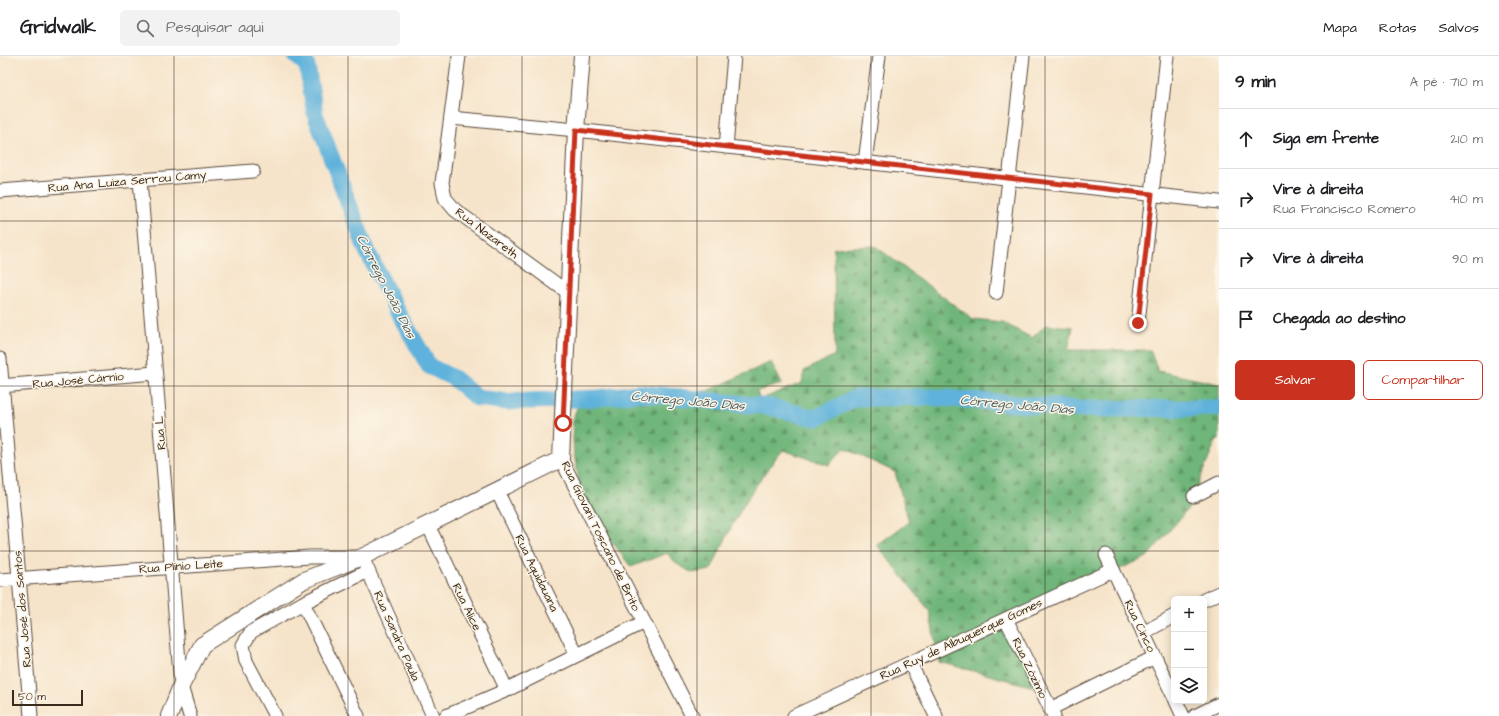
<!DOCTYPE html>
<html lang="pt">
<meta charset="utf-8">
<style>
body{margin:0;font-family:"Architects Daughter",sans-serif;background:#f2f2f2;color:#202124}
.controls{position:absolute;right:12px;bottom:12px;display:grid;overflow:hidden;border-radius:6px;box-shadow:0 2px 10px #0003}
.controls button{width:36px;height:36px;display:grid;place-items:center;padding:0;border:0;border-bottom:1px solid #e0e0e0;background:#fff;color:#202124;font:20px sans-serif}
.scale{position:absolute;left:12px;bottom:10px;width:71px;box-sizing:border-box;padding-left:4px;border:2px solid #3b2a1e;border-top:0;font-size:11px;line-height:14px;white-space:nowrap;color:#3b2a1e;-webkit-text-stroke:3px #fcf5e5;paint-order:stroke}
.stop{position:absolute;width:12px;height:12px;margin:-9px;border:3px solid #c8321e;border-radius:50%;background:#fff}
.stop.end{background:#c8321e;border-color:#fff;box-shadow:0 1px 4px #0008}
.list{margin:0;padding:0;list-style:none}
h2{display:flex;justify-content:space-between;align-items:center;height:52px;margin:0;padding:0 16px;font-size:17px}
h2 small{font-size:13px;font-weight:400;color:#757577}
.list li{display:grid;grid-template-columns:26px 1fr auto;gap:12px;align-items:center;box-sizing:border-box;height:60px;padding:0 16px;border-top:1px solid #e0e0e0}
.list b{display:block;font-size:15px;white-space:nowrap}
.list p{margin:0;font-size:13px;white-space:nowrap;color:#757577}
.list em{font-size:13px;font-style:normal;color:#757577}
.actions{display:flex;gap:8px;padding:12px 16px}
.actions a{flex:1;padding:9px 0;border:1px solid #c8321e;border-radius:6px;text-align:center;font-size:14px;color:#c8321e}
.actions .main{background:#c8321e;color:#fff}
.icon{flex:none;width:22px;height:22px;fill:none;stroke:currentColor;stroke-width:2;stroke-linecap:round;stroke-linejoin:round}
.map{position:relative;flex:none;width:1219px;height:660px;overflow:hidden}
header{display:flex;align-items:center;gap:24px;box-sizing:border-box;height:56px;padding:0 20px;background:#fff;border-bottom:1px solid #e0e0e0}
header strong{font-size:19px}
nav{display:flex;gap:22px;margin-inline-start:auto;font-size:14px}
.search{width:280px;height:36px;background:#f2f2f2;display:flex;align-items:center;gap:10px;box-sizing:border-box;padding:0 14px;border-radius:6px;color:#757577;font-size:15px}
main{display:flex}
aside{flex:1;background:#fff}
.map>svg:first-child{display:block}
</style>
<header>
<strong>Gridwalk</strong>
<div class="search"><svg class="icon" aria-label="search" viewBox="0 0 24 24"><circle cx="10" cy="10" r="6"/><path d="M15 15l6 6"/></svg>Pesquisar aqui</div>
<nav><a>Mapa</a><a>Rotas</a><a>Salvos</a></nav>
</header>
<main>
<div class="map">
<svg width="1219" height="660" viewBox="0 0 1219 660">
<defs>
<pattern id="forest-firs" width="22" height="20" patternUnits="userSpaceOnUse"><rect width="22" height="20" fill="#70b67a"/><path d="M5 1l3.5 6h-7zM16 11l3.5 6h-7z" fill="#5d9463"/></pattern>
</defs>
<rect width="100%" height="100%" fill="#fcf5e5"/>
<filter id="ink" filterUnits="userSpaceOnUse"><feTurbulence type="fractalNoise" baseFrequency=".025" numOctaves="2"/><feDisplacementMap in="SourceGraphic" scale="8" xChannelSelector="R" yChannelSelector="G"/><feConvolveMatrix kernelMatrix="1 2 1 2 8 2 1 2 1" color-interpolation-filters="sRGB"/></filter>
<filter id="wash" filterUnits="userSpaceOnUse"><feTurbulence type="fractalNoise" baseFrequency=".012" numOctaves="4" result="noise"/><feDisplacementMap in="SourceGraphic" scale="16" xChannelSelector="R" yChannelSelector="G"/><feGaussianBlur stdDeviation="0.9" result="paint"/><feColorMatrix in="noise" values="0 0 0 0 0 0 0 0 0 0 0 0 0 0 0 0 0 1.4 0 .05"/><feComposite in="paint" operator="in"/></filter>
<g filter="url(#wash)">
<rect width="100%" height="100%" fill="#f6e4ca"/>
<!-- forest -->
<path fill="url(#forest-firs)" stroke="#56704c" d="M875 190 973 263 1002 266 1032 282 1046 269 1073 271 1068 294H1150L1158 315 1219 328V383L1216 384 1188 453 1147 501 1006 563 1038 632 939 606 929 554 877 489 909 466 895 416 844 392 829 409 783 394C752 430 730 471 711 514L692 517 676 507 667 497 631 511 583 447 574 398 572 365 581 341 596 336 625 333 675 337 707 335 771 306 782 328 757 335 759 344 802 327 804 315 835 299 834 192Z"/>
<g fill="none" stroke-linecap="round" stroke-linejoin="round">
<!-- river -->
<polyline stroke="#5fb2db" stroke-width="17" points="296,0 307,9 315,58 366,193 394,249 429,310 453,322 477,342 508,346 599,342 640,337 770,351 816,362 855,342 931,341 1078,353 1219,352"/>
</g>
</g>
<g filter="url(#ink)">
<g fill="none" stroke-linecap="round" stroke-linejoin="round">
<!-- minor casing -->
<g stroke="#574638" stroke-width="15">
<g id="minor">
<polyline points="459,0 442,127 445,142 455,154 570,238"/>
<polyline points="451,62 576,74 1219,146"/>
<polyline points="726,91 734,0"/>
<polyline points="865,106 879,0"/>
<polyline points="140,124 181,630 190,660"/>
<polyline points="0,135 253,115"/>
<polyline points="996,237 1023,0"/>
<polyline points="1138,267 1167,0"/>
<polyline points="0,303 31,660"/>
<polyline points="0,330 155,317"/>
<polyline points="561,403 692,660"/>
<polyline points="497,435 577,599"/>
<polyline points="1194,440 1219,427"/>
<polyline points="428,469 507,634"/>
<polyline points="1106,499 1174,641"/>
<polyline points="0,524 310,501 362,501 433,660"/>
<polyline points="1204,544 1219,537"/>
<polyline points="1006,563 1054,660"/>
<polyline points="1143,577 1174,560"/>
<polyline points="910,607 936,660"/>
<polyline points="1176,645 1183,660"/>
<polyline points="1050,653 1155,601"/>
<polyline points="275,660 246,605 243,589 251,576 303,547"/>
<polyline points="358,660 303,547 368,515"/>
<polyline points="446,660 507,634 644,566"/>
<polyline points="794,660 1113,514"/>
<polyline points="1195,660 1219,648"/>
</g>
</g>
<!-- major casing -->
<g stroke="#574638" stroke-width="18">
<polyline id="major" points="169,660 181,630 202,589 304,524 362,501 561,403 576,74 582,0"/>
</g>
<!-- minor -->
<use href="#minor" stroke="#fff" stroke-width="13"/>
<!-- major -->
<use href="#major" stroke="#fff" stroke-width="16"/>
</g>
</g>
<g fill="none" stroke-linecap="round" stroke-linejoin="round" filter="url(#ink)">
<!-- route -->
<polyline stroke="#c8321e" stroke-width="5" points="563,367 576,74 1152,138 1138,267"/>
</g>
<!-- grid -->
<path fill="none" stroke="#3b2a1e" stroke-width="1" stroke-opacity="0.55" d="M174 0V660M348 0V660M522 0V660M697 0V660M871 0V660M1045 0V660M0 165H1219M0 330H1219M0 495H1219"/>
<g text-anchor="middle" stroke-width="3" stroke-linejoin="round" paint-order="stroke">
<!-- street labels -->
<g font-size="12" fill="#3b2a1e" stroke="#fcf5e5">
<text transform="translate(127 125) rotate(-5)" y="4">Rua Ana Luiza Serrou Camy</text>
<text transform="translate(487 177) rotate(37)" y="4">Rua Nazareth</text>
<text transform="translate(78 324) rotate(-5)" y="4">Rua José Cárnio</text>
<text transform="translate(160 377) rotate(-95)" y="4">Rua L</text>
<text transform="translate(601 480) rotate(64)" y="4">Rua Giovani Toscano de Brito</text>
<text transform="translate(181 510) rotate(-4)" y="4">Rua Plínio Leite</text>
<text transform="translate(537 517) rotate(64)" y="4">Rua Aquidauana</text>
<text transform="translate(467 551) rotate(64)" y="4">Rua Alice</text>
<text transform="translate(22 553) rotate(-95)" y="4">Rua José dos Santos</text>
<text transform="translate(1140 570) rotate(64)" y="4">Rua Cinco</text>
<text transform="translate(397 580) rotate(66)" y="4">Rua Sandra Paula</text>
<text transform="translate(961 583) rotate(-25)" y="4">Rua Ruy de Albuquerque Gomes</text>
<text transform="translate(1030 612) rotate(64)" y="4">Rua Zózimo</text>
</g>
<!-- water labels -->
<g font-size="13" font-style="italic" fill="#485a60" stroke="#fcf5e5">
<text transform="translate(387 230) rotate(63)" y="5">Córrego João Dias</text>
<text transform="translate(688 344) rotate(5)" y="5">Córrego João Dias</text>
<text transform="translate(1017 348) rotate(5)" y="5">Córrego João Dias</text>
</g>
</g>
</svg>
<div class="controls">
<button>+</button>
<button>−</button>
<button><svg class="icon" aria-label="layers" viewBox="0 0 24 24"><path d="M12 4l9 5-9 5-9-5zM3 14l9 5 9-5"/></svg></button>
</div>
<div class="scale">50 m</div>
<div class="stop" style="left:563px;top:367px"></div>
<div class="stop end" style="left:1138px;top:267px"></div>
</div>
<aside>
<h2>9 min<small>A pé · 710 m</small></h2>
<ul class="list">
<li><svg class="icon" aria-label="ahead" viewBox="0 0 24 24"><path d="M12 20V5M6 11l6-6 6 6"/></svg><div><b>Siga em frente</b></div><em>210 m</em></li>
<li><svg class="icon" aria-label="right" viewBox="0 0 24 24"><path d="M7 20v-9h11M14 6l5 5-5 5"/></svg><div><b>Vire à direita</b><p>Rua Francisco Romero</p></div><em>410 m</em></li>
<li><svg class="icon" aria-label="right" viewBox="0 0 24 24"><path d="M7 20v-9h11M14 6l5 5-5 5"/></svg><div><b>Vire à direita</b></div><em>90 m</em></li>
<li><svg class="icon" aria-label="arrive" viewBox="0 0 24 24"><path d="M6 21V4h12l-3 4 3 4H6"/></svg><div><b>Chegada ao destino</b></div></li>
</ul>
<div class="actions"><a class="main">Salvar</a><a>Compartilhar</a></div>
</aside>
</main>
